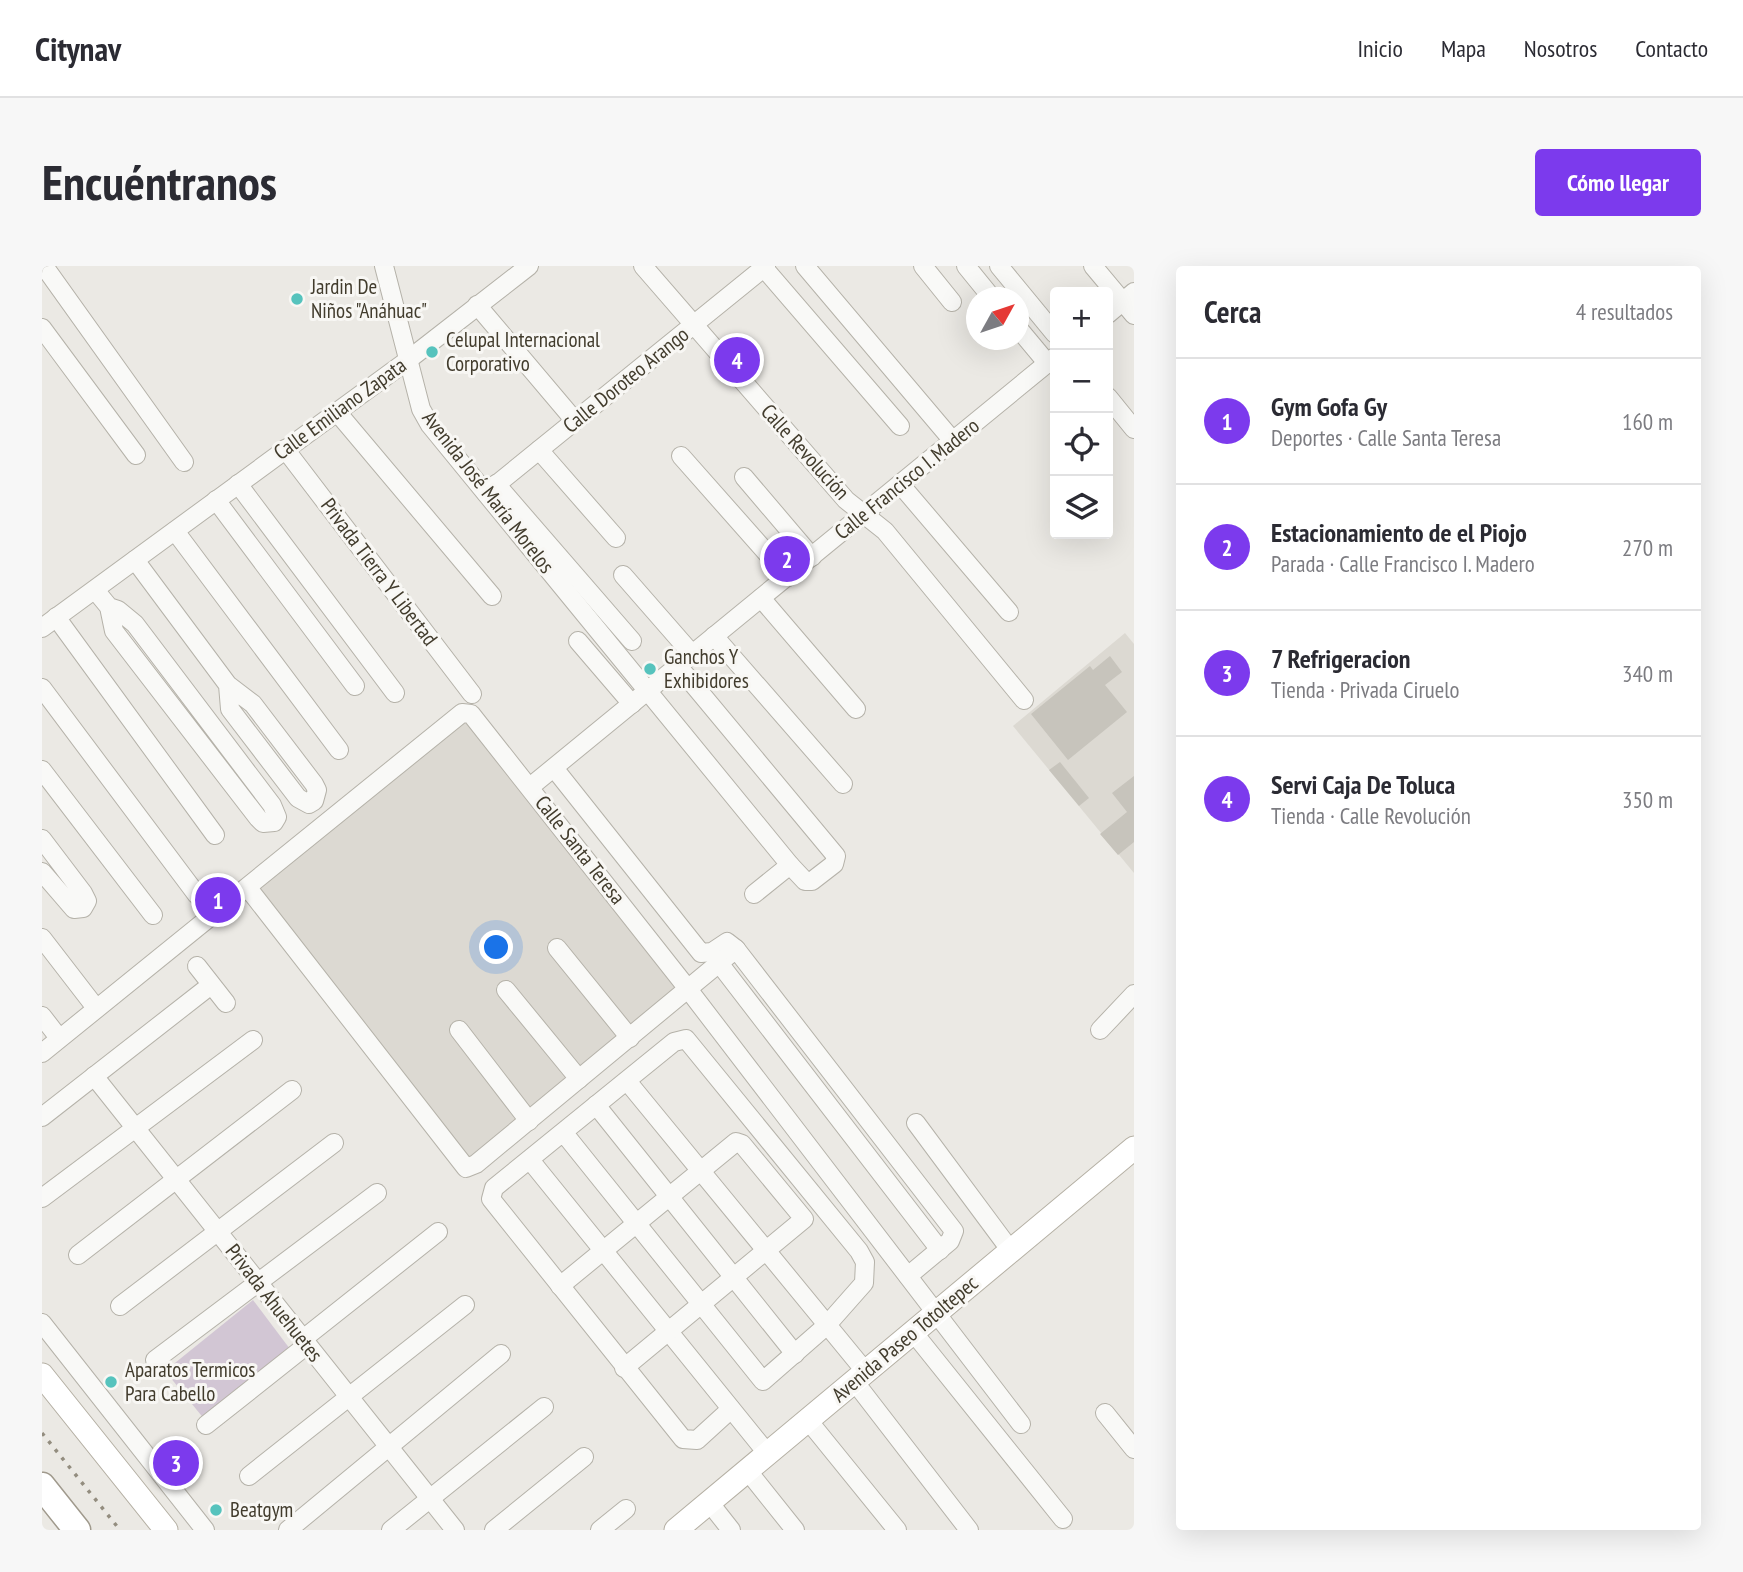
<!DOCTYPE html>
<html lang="es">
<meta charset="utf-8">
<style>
body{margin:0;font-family:"PT Sans Narrow",sans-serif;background:#f7f7f7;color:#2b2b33}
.controls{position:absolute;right:21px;top:21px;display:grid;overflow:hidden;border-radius:7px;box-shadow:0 7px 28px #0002}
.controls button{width:63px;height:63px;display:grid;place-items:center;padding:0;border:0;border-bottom:2px solid #e1e1e2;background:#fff;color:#2b2b33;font:35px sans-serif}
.compass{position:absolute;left:924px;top:21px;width:63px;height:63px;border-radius:50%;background:#fff;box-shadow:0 7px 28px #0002;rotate:50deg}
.you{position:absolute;left:455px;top:682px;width:24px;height:24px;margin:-18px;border:5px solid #fff;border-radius:50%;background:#1a73e8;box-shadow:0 0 0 10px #1a73e833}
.badge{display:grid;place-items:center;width:46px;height:46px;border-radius:50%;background:#7c3aed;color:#fff;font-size:23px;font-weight:700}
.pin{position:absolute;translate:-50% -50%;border:4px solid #fff;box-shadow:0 2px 7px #0006}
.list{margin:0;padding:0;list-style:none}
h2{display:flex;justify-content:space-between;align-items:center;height:91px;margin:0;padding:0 28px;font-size:30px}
h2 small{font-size:23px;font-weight:400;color:#7c7c81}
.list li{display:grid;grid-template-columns:46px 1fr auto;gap:21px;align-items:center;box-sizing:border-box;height:126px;padding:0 28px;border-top:2px solid #e1e1e2}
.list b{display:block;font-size:26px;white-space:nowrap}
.list p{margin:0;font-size:23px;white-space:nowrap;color:#7c7c81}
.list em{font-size:23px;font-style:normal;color:#7c7c81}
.icon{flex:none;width:38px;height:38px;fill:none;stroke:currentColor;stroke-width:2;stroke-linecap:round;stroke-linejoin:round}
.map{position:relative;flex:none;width:1092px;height:1264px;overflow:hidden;border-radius:7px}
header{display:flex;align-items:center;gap:42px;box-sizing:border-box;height:98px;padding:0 35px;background:#fff;border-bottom:2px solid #e1e1e2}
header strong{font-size:33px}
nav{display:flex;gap:38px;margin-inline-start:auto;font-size:24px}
.intro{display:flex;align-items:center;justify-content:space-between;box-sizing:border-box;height:168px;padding:0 42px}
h1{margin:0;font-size:49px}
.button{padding:18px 32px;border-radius:7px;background:#7c3aed;color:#fff;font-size:24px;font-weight:700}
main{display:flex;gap:42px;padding:0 42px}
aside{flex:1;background:#fff;border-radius:7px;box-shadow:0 7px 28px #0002}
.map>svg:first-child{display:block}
</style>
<header>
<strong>Citynav</strong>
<nav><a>Inicio</a><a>Mapa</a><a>Nosotros</a><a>Contacto</a></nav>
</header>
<div class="intro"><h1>Encuéntranos</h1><a class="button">Cómo llegar</a></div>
<main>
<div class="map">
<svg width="1092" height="1264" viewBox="0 0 1092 1264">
<rect width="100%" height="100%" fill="#ebe9e4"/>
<!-- built -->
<g fill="#dcd9d2">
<polygon points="1083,367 1092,378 1092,607 971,460"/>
<polygon points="424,454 638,729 428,893 214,618"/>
</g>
<!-- green -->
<polygon fill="#d2c6d4" points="211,1034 251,1087 163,1154 123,1105"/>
<!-- building -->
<g fill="#c7c4bc">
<polygon points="1068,390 1080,406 1063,419 1085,446 1026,494 989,448 1048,400 1051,404"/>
<polygon points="1018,496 1047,532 1037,540 1007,504"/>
<polygon points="1092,510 1092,576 1076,589 1058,568 1085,546 1070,527"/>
</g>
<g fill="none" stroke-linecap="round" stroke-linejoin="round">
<!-- minor casing -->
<g stroke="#b5b2a9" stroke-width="20">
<g id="minor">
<polyline points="2,0 142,196"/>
<polyline points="342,0 379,143 388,159 748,599 763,615 770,615 792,598 794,590 636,400"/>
<polyline points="601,0 804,234 843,265 982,434"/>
<polyline points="763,0 911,175"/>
<polyline points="881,0 910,36"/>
<polyline points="924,0 950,32"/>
<polyline points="957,0 1013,68"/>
<polyline points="1051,0 1092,49"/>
<polyline points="722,2 858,160"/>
<polyline points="435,39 533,155"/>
<polyline points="1066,48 1092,26"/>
<polyline points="0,62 94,189"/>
<polyline points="976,62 1006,98"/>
<polyline points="1066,131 1092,163"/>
<polyline points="295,146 450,330"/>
<polyline points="243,183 430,428"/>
<polyline points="497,184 574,272"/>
<polyline points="639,190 746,311"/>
<polyline points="702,211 770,291"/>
<polyline points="196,218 353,427"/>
<polyline points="454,218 590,375"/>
<polyline points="858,218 967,346"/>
<polyline points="444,227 724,0"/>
<polyline points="174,234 313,420"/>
<polyline points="133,265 297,484"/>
<polyline points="93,294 186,419 211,438 272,518 275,524 272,535 267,538 256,532 188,443 186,419"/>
<polyline points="581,309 650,388"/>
<polyline points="53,324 67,341 72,365 216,552 221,557 232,556 235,551 230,539 93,358 76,344 67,341"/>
<polyline points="719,332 814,443"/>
<polyline points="14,351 173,569"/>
<polyline points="0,362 366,94 487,0"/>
<polyline points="672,370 801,518"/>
<polyline points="536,375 590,438"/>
<polyline points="0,422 155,629"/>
<polyline points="512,502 659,687 670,686 685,676 694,683"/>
<polyline points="0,504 111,649"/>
<polyline points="488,521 1013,91"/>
<polyline points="0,573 41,627 45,635 41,642 32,643 0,606"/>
<polyline points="206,622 424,902 434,898 694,683 912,965 908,975 866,1010"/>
<polyline points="712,628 748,599"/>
<polyline points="0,672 54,742"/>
<polyline points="515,682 588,772"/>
<polyline points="677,697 898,984"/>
<polyline points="155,700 184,737"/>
<polyline points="464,724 537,813"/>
<polyline points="0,750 17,772"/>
<polyline points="417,764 487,855"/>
<polyline points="1058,764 1092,728"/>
<polyline points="0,787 420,447 429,448 646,723 979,1158"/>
<polyline points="52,810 413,1264"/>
<polyline points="585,815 823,1105"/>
<polyline points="554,839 753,1088"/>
<polyline points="0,851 169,719"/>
<polyline points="874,857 969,985"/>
<polyline points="521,866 721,1115 784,1060 822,1017 823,996 817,985 644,773 632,776 452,922 449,933 641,1173 655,1174 689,1143"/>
<polyline points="488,894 725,1187"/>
<polyline points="0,932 211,774"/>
<polyline points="36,989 250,824"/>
<polyline points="518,1020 694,876 700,878 762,953 582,1102"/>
<polyline points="78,1040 292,877"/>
<polyline points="0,1057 163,1264"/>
<polyline points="871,1066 1021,1253"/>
<polyline points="261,1073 396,966"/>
<polyline points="113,1094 335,927"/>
<polyline points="812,1115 927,1264"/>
<polyline points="1063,1147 1092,1183"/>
<polyline points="765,1153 855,1264"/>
<polyline points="164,1159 265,1079"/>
<polyline points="705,1204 753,1264"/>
<polyline points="207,1210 423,1039"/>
<polyline points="667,1236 689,1264"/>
<polyline points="246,1264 459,1088"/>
<polyline points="349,1264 502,1141"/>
<polyline points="452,1264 542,1191"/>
<polyline points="558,1264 584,1243"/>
</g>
</g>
<!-- major casing -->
<g stroke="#b5b0a4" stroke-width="25">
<g id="major">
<polyline points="0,1109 124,1264"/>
<polyline points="634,1264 1092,882"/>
</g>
</g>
<!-- highway casing -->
<g stroke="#a09a8d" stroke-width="29">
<polyline id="highway" points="0,1220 35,1264"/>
</g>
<!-- minor -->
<use href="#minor" stroke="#f9f9f7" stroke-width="18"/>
<!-- major -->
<use href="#major" stroke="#fff" stroke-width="23"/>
<!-- highway -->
<use href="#highway" stroke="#fff" stroke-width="26"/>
<!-- rail -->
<polyline stroke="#938d7f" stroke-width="3.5" stroke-dasharray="3.5 7" stroke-linecap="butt" points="0,1167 78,1264"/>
</g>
<!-- markers -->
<g fill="#56c3bd" stroke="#f8f7f4" stroke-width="2.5">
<circle cx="255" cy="33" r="7"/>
<circle cx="390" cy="86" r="7"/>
<circle cx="608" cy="403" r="7"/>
<circle cx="69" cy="1116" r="7"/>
<circle cx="174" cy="1244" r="7"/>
</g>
<g text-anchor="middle" stroke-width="6" stroke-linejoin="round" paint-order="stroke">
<!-- poi labels -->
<g font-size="21" fill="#423c2d" stroke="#f8f7f4" text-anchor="start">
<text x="269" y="28">Jardin De<tspan x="269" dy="24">Niños "Anáhuac"</tspan></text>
<text x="404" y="81">Celupal Internacional<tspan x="404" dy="24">Corporativo</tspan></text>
<text x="622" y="398">Ganchos Y<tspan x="622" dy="24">Exhibidores</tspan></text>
<text x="83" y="1111">Aparatos Termicos<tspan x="83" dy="24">Para Cabello</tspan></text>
<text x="188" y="1251">Beatgym</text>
</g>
<!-- street labels -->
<g font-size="21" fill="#423c2d" stroke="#f8f7f4">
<text transform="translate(584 114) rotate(-39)" y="7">Calle Doroteo Arango</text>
<text transform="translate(298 143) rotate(-36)" y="7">Calle Emiliano Zapata</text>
<text transform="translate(763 186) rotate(48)" y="7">Calle Revolución</text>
<text transform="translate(865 213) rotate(-39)" y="7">Calle Francisco I. Madero</text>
<text transform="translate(446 226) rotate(52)" y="7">Avenida José María Morelos</text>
<text transform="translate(337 306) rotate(53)" y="7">Privada Tierra Y Libertad</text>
<text transform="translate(538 584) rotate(52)" y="7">Calle Santa Teresa</text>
<text transform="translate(232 1037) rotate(52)" y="7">Privada Ahuehuetes</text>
<text transform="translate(863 1073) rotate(-40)" y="7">Avenida Paseo Totoltepec</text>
</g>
</g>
</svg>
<div class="controls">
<button>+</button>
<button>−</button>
<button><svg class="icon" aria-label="locate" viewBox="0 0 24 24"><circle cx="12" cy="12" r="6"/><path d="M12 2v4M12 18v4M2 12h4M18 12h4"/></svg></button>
<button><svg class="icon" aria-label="layers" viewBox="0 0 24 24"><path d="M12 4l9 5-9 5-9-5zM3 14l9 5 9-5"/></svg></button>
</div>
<svg class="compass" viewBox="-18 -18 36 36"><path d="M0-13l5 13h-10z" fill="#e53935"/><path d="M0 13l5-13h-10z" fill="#7c7c81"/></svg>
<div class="you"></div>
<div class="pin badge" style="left:176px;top:634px">1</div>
<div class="pin badge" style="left:745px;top:293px">2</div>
<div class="pin badge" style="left:134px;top:1197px">3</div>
<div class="pin badge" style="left:695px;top:94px">4</div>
</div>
<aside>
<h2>Cerca<small>4 resultados</small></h2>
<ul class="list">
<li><span class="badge">1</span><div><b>Gym Gofa Gy</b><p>Deportes · Calle Santa Teresa</p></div><em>160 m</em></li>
<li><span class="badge">2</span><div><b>Estacionamiento de el Piojo</b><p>Parada · Calle Francisco I. Madero</p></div><em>270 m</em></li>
<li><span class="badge">3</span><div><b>7 Refrigeracion</b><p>Tienda · Privada Ciruelo</p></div><em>340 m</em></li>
<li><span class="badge">4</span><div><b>Servi Caja De Toluca</b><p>Tienda · Calle Revolución</p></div><em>350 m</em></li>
</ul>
</aside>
</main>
